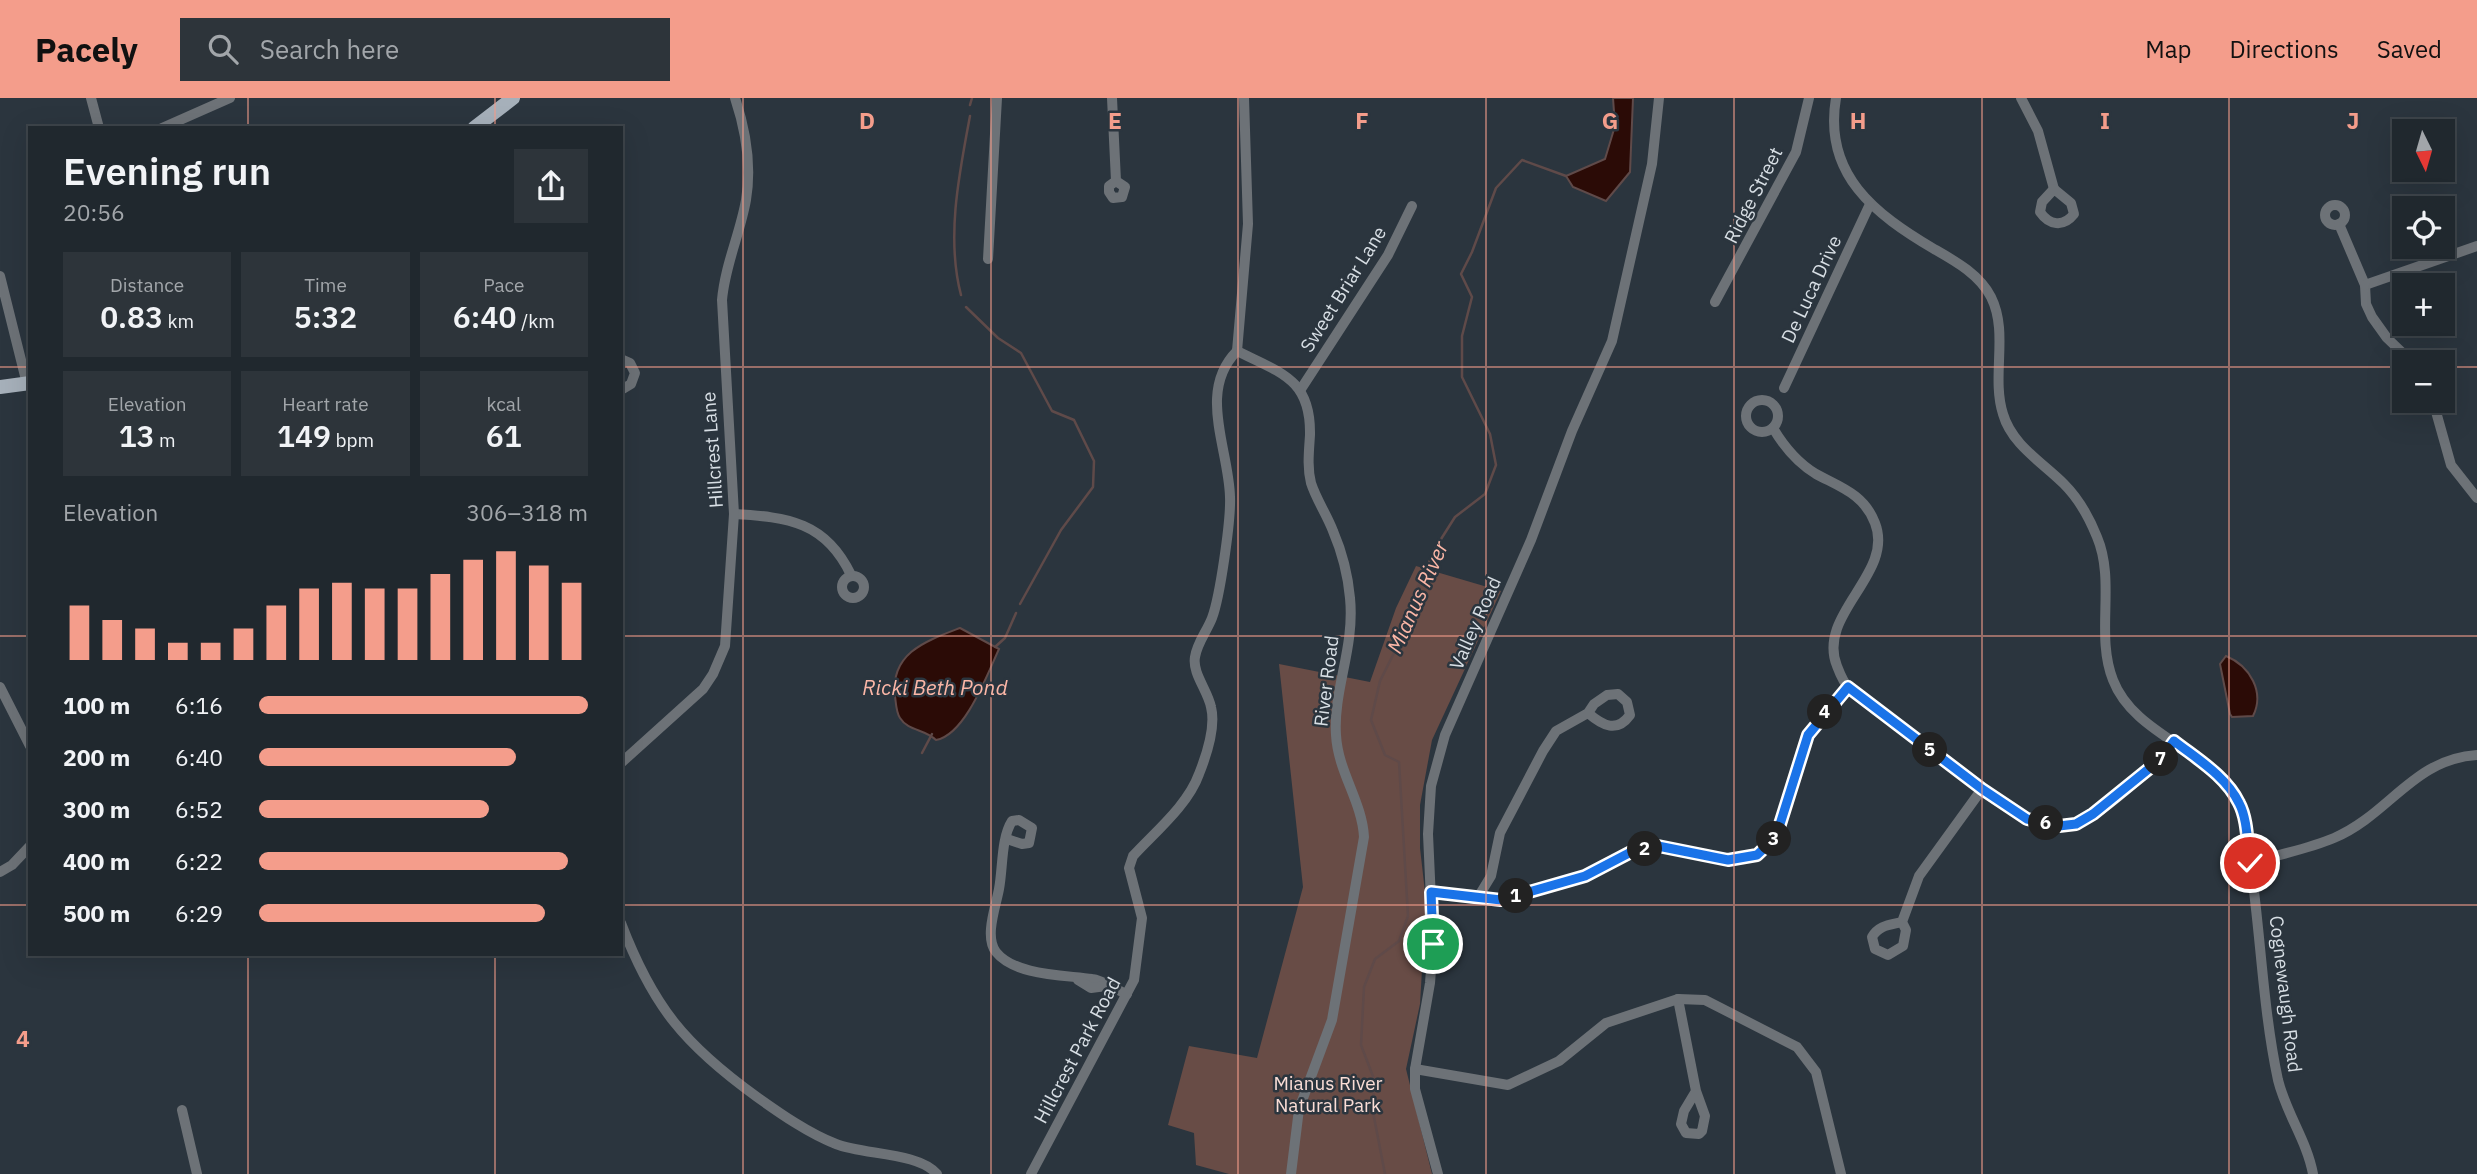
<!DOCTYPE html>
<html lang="en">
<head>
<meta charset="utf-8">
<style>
	body { margin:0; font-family:"IBM Plex Sans",sans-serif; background:#2d343a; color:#f1f3f6; height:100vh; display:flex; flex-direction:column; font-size:26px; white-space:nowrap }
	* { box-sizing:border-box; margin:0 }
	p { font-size:23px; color:#a2a6aa }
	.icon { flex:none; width:38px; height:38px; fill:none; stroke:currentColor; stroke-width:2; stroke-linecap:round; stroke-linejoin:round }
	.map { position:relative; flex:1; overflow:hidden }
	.side { position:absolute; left:28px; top:28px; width:595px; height:830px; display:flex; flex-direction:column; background:#20282e; border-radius:0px; box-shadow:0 7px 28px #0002,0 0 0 2px #3d444a }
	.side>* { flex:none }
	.needle { width:46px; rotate:175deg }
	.fabs { position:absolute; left:2392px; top:21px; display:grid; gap:14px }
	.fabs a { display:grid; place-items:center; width:63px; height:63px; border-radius:0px; background:#20282e; box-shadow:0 7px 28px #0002,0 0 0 2px #3d444a; font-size:35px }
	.pin { position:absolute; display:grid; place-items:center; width:60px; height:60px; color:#fff; margin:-30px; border:4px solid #fff; border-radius:50%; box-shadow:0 2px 7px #0007 }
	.km { position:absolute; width:35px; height:35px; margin:-18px; border-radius:50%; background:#222; color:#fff; font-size:19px; line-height:35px; text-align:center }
	.round { display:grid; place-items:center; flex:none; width:74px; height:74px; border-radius:0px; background:#2d343a }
	.headline { display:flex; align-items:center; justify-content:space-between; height:119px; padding:0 35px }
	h1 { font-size:38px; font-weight:600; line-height:52px }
	.stats { display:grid; grid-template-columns:repeat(3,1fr); gap:10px; height:119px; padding:7px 35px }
	.stats div { display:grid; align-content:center; border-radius:0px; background:#2d343a; text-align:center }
	.stats b { font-size:30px; font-weight:600 }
	.stats small { font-size:19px; font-weight:400 }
	.stats p { font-size:19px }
	.chart { height:196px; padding:14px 35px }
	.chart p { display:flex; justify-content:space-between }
	.chart svg { width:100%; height:126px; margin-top:7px; stroke:#f49d8b; stroke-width:6 }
	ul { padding:0 35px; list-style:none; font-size:23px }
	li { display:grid; grid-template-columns:112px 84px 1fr; align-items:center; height:52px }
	li i { height:18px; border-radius:9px; background:#f49d8b }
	header { display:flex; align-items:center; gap:42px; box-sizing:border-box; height:98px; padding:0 35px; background:#f49d8b; color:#111 }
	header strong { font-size:33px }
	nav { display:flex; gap:38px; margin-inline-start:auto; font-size:24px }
	.search { width:490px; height:63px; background:#2d343a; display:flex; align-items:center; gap:18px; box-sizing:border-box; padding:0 24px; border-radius:0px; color:#a2a6aa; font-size:26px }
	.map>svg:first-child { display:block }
</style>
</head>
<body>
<header>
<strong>Pacely</strong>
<div class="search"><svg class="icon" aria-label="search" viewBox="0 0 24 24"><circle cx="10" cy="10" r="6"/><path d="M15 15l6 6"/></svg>Search here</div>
<nav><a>Map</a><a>Directions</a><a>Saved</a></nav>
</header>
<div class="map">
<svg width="2477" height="1076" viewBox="0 0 2477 1076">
	<rect width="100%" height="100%" fill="#2b353e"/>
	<polygon fill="#684c46" points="1416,468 1501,493 1432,642 1420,707 1420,750 1426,803 1420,906 1406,971 1432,1076 1229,1076 1196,1067 1194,1035 1168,1027 1189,948 1257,960 1303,789 1279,566 1370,584 1396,510"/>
	<g fill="#2b0b06" stroke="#5f4a49" stroke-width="2">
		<polygon points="1613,0 1633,0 1630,74 1606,103 1573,89 1566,78 1605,61 1615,28"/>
		<path d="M 960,530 L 999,551 C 987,577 965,637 936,642 C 925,631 908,633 900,620 C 896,614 896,605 895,598 C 890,555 926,543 960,530 Z"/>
		<path d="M 2226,558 C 2250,568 2265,594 2253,618 L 2232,619 L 2230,616 L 2220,566 Z"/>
	</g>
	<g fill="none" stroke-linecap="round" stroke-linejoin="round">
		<g stroke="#5f4a49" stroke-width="2.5">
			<polyline points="970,7 972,0"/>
			<path d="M 961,197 C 946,140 959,76 970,18"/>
			<polyline points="966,209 998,240 1021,255 1052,313 1074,322 1094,363 1093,389 1061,432 1020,506"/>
			<polyline points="995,549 1005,540 1016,515"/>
			<polyline points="922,655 932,636"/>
			<polyline points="1385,1076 1373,1014 1374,981 1361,947 1364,889 1375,861 1399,843 1408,818 1399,664 1385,657 1371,622 1380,583 1399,545 1416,493 1436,449 1455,419 1485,396 1496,367 1490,336 1462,279 1462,238 1472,199 1461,176 1472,154 1496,90 1522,62 1566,78"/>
		</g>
		<g stroke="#6d7277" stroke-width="10">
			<polyline points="91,0 99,30"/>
			<polyline points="1112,0 1116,83 1109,88 1109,94 1113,100 1122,99 1125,89 1116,83"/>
			<path d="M 1836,0 C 1823,77 1875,116 1934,151 C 1955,163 1979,176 1991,199 C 2009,235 1991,278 2003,316 C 2012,347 2042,364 2064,386 C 2079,401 2089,419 2097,439 C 2116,484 2095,537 2113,582 C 2134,637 2209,651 2238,702 C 2248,721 2248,749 2251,770 C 2261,840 2263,912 2278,982 C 2286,1015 2307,1043 2313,1076"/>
			<polyline points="2021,0 2038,33 2054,91"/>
			<polyline points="162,30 230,0"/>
			<path d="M 2054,91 L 2071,105 L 2074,116 C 2063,130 2049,127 2040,114 L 2042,104 Z"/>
			<circle cx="2335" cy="117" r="10"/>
			<polyline points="2339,126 2365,187 2366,206 2372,219 2387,240 2412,264"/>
			<polyline points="988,161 997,0"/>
			<polyline points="0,178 27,286"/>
			<polyline points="2365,187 2477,148"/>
			<polyline points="1715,204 1796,54 1809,0"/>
			<path d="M 1237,253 C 1281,275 1311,281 1310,337 C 1309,353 1307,369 1311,385 C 1316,401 1327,417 1333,433 C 1342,454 1348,478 1350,500 C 1355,550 1333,592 1336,637 C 1338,674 1362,703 1364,739 L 1332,922 L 1299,1011 L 1291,1076"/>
			<polyline points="1237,253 1248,126 1244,0"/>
			<polyline points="621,261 630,265 635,275 631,286 621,292"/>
			<polyline points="1784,290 1870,106"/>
			<polyline points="1301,291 1388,157 1412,108"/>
			<circle cx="1762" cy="318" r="16"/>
			<polyline points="2433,303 2451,367 2477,400"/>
			<path d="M 1773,330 C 1783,347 1798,365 1816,376 C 1840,389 1864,396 1875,425 C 1895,476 1816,516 1837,568 C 1840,576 1844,586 1850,591 C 1868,608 1890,621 1910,635 C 1948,663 1983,699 2026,720 C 2038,726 2058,729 2072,727 C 2098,722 2158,665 2174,644"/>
			<path d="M 734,416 C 788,419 826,424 851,477"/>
			<circle cx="853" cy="489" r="11"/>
			<polyline points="0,589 30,648"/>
			<path d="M 621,665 L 703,591 L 713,576 L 725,548 L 734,416 L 722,202 C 725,167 740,136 746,102 C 752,66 746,33 735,0"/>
			<path d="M 1007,741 L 1022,746 L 1029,745 L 1032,730 L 1019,722 L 1012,723 C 1001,740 1003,770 999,791 C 996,808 984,839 996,854 C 1015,878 1066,877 1092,881 C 1103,882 1116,892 1127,896"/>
			<path d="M 2250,765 C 2277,757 2308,751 2334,740 C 2390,716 2413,661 2477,657"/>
			<polyline points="0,774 12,767 30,748"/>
			<path d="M 1431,794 L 1477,801 L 1491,778 L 1500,735 L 1543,653 L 1556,633 L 1588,615 L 1594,606 L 1607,597 L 1618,596 L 1627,604 L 1630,617 C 1617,635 1603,628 1588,615"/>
			<polyline points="1477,801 1501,802 1585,778 1631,754 1658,748 1729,762 1757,757 1776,739 1808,637 1848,589"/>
			<path d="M 1902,824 C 1890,827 1879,827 1872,839 L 1875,851 L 1888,857 L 1903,848 L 1906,832 L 1902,824 L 1919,778 L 1982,691"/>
			<path d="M 621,825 C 653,909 685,947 757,999 C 781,1016 808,1035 836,1046 C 863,1057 918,1054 937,1076"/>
			<polyline points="1078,882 1091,890 1106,888"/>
			<polyline points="1678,901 1696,993 1705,1018 1702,1033 1699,1036 1686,1035 1681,1026 1684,1013 1696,993"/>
			<polyline points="1415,971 1508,987 1559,963 1606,925 1678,901 1705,902 1797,949 1816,974 1841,1076"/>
			<polyline points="182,1012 197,1076"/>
			<path d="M 1031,1076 L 1134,882 L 1142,820 L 1129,770 L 1133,758 C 1155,734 1188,707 1199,676 C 1207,656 1216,629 1211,609 C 1208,593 1192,575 1195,559 C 1197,545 1207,533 1212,520 C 1220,499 1231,422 1230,399 C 1229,351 1197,293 1237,253"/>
			<polyline points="1438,1076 1415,991 1415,971 1430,885 1433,846 1428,736 1431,688 1445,637 1531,442 1572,333 1612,243 1652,66 1659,0"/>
		</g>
		<g stroke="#a6b0ba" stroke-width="14">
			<polyline points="474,30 513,0"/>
			<polyline points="0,289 30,285"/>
		</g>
	</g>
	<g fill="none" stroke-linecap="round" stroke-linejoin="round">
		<g stroke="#fff" stroke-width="14">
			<path id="route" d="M 1433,846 L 1431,794 L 1501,802 L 1585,778 L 1631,754 L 1658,748 L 1728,762 L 1757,757 L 1776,739 L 1808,637 L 1848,589 L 1982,691 L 2027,721 L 2059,728 L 2076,726 L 2093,716 L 2161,661 L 2174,643 C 2197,661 2226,678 2239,705 C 2248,722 2247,746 2250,765"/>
		</g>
		<use href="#route" stroke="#1a73e8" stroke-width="9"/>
	</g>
	<path fill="none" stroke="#f49d8b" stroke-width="2" stroke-opacity="0.55" d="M 248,0 L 248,30M 495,0 L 495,30M 743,0 L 743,1076M 991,0 L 991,1076M 1238,0 L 1238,1076M 1486,0 L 1486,1076M 1734,0 L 1734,1076M 1982,0 L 1982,1076M 2229,0 L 2229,1076M 0,269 L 30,269M 621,269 L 2404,269M 2443,269 L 2477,269M 0,538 L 30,538M 621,538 L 2477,538M 0,807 L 30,807M 621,807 L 2477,807M 248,856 L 248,1076M 495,856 L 495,1076"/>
	<g text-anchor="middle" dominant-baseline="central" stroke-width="5" stroke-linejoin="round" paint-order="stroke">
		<g font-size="19" fill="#d7dee4" stroke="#2b353e">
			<text transform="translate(1753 97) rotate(-63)">Ridge Street</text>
			<text transform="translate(1343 191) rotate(-58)">Sweet Briar Lane</text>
			<text transform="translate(1811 191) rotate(-65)">De Luca Drive</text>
			<text transform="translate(712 352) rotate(-94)">Hillcrest Lane</text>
			<text transform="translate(1475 525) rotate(-66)">Valley Road</text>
			<text transform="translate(1326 583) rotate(-83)">River Road</text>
			<text transform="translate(2286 896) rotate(83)">Cognewaugh Road</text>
			<text transform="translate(1077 952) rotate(-62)">Hillcrest Park Road</text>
		</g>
		<g font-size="19" fill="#faddd6" stroke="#2b353e">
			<text x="1328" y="985">Mianus River<tspan x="1328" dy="22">Natural Park</tspan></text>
		</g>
		<g font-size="21" font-style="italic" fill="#fcb7a7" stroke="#2b353e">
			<text transform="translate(1417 499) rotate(-66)">Mianus River</text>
			<text x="935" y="589">Ricki Beth Pond</text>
		</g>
	</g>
	<g font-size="23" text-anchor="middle" font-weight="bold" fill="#f49d8b" stroke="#2b353e" stroke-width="5" stroke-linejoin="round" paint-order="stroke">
		<text x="867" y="31">D</text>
		<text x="1115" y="31">E</text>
		<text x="1362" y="31">F</text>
		<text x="1610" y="31">G</text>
		<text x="1858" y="31">H</text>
		<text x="2105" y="31">I</text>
		<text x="2353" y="31">J</text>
		<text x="23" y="949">4</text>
	</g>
</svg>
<div class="fabs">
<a><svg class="needle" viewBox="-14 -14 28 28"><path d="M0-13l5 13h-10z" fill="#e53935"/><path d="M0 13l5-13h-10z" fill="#a2a6aa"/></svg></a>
<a><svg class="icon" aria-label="locate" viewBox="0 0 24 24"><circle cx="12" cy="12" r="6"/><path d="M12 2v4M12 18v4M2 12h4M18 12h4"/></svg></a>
<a>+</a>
<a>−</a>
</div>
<div class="pin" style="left:1433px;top:846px;background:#1e9e55"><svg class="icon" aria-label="arrive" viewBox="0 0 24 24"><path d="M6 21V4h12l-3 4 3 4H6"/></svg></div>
<div class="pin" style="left:2250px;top:765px;background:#d93025"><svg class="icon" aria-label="check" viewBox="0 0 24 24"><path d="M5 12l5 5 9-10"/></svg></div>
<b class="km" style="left:1516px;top:798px">1</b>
<b class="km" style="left:1645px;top:751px">2</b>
<b class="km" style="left:1774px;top:741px">3</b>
<b class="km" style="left:1825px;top:614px">4</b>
<b class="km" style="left:1930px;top:652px">5</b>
<b class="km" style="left:2046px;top:725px">6</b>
<b class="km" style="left:2161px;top:661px">7</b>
<section class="side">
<div class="headline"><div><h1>Evening run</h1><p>20:56</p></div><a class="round"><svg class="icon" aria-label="share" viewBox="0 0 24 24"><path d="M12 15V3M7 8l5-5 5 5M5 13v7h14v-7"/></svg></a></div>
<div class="stats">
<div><p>Distance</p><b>0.83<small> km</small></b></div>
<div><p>Time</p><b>5:32</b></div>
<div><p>Pace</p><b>6:40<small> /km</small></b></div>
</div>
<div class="stats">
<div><p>Elevation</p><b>13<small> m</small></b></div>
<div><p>Heart rate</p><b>149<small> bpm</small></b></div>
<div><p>kcal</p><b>61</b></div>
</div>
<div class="chart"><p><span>Elevation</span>306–318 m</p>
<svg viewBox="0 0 160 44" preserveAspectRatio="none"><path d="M5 44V25M15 44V30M25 44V33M35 44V38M45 44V38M55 44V33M65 44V25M75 44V19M85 44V17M95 44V19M105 44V19M115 44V14M125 44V9M135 44V6M145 44V11M155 44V17"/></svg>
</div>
<ul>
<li><b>100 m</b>6:16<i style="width:100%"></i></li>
<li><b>200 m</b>6:40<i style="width:78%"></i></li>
<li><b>300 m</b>6:52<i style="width:70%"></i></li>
<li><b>400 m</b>6:22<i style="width:94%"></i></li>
<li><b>500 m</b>6:29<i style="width:87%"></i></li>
</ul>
</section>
</div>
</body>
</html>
